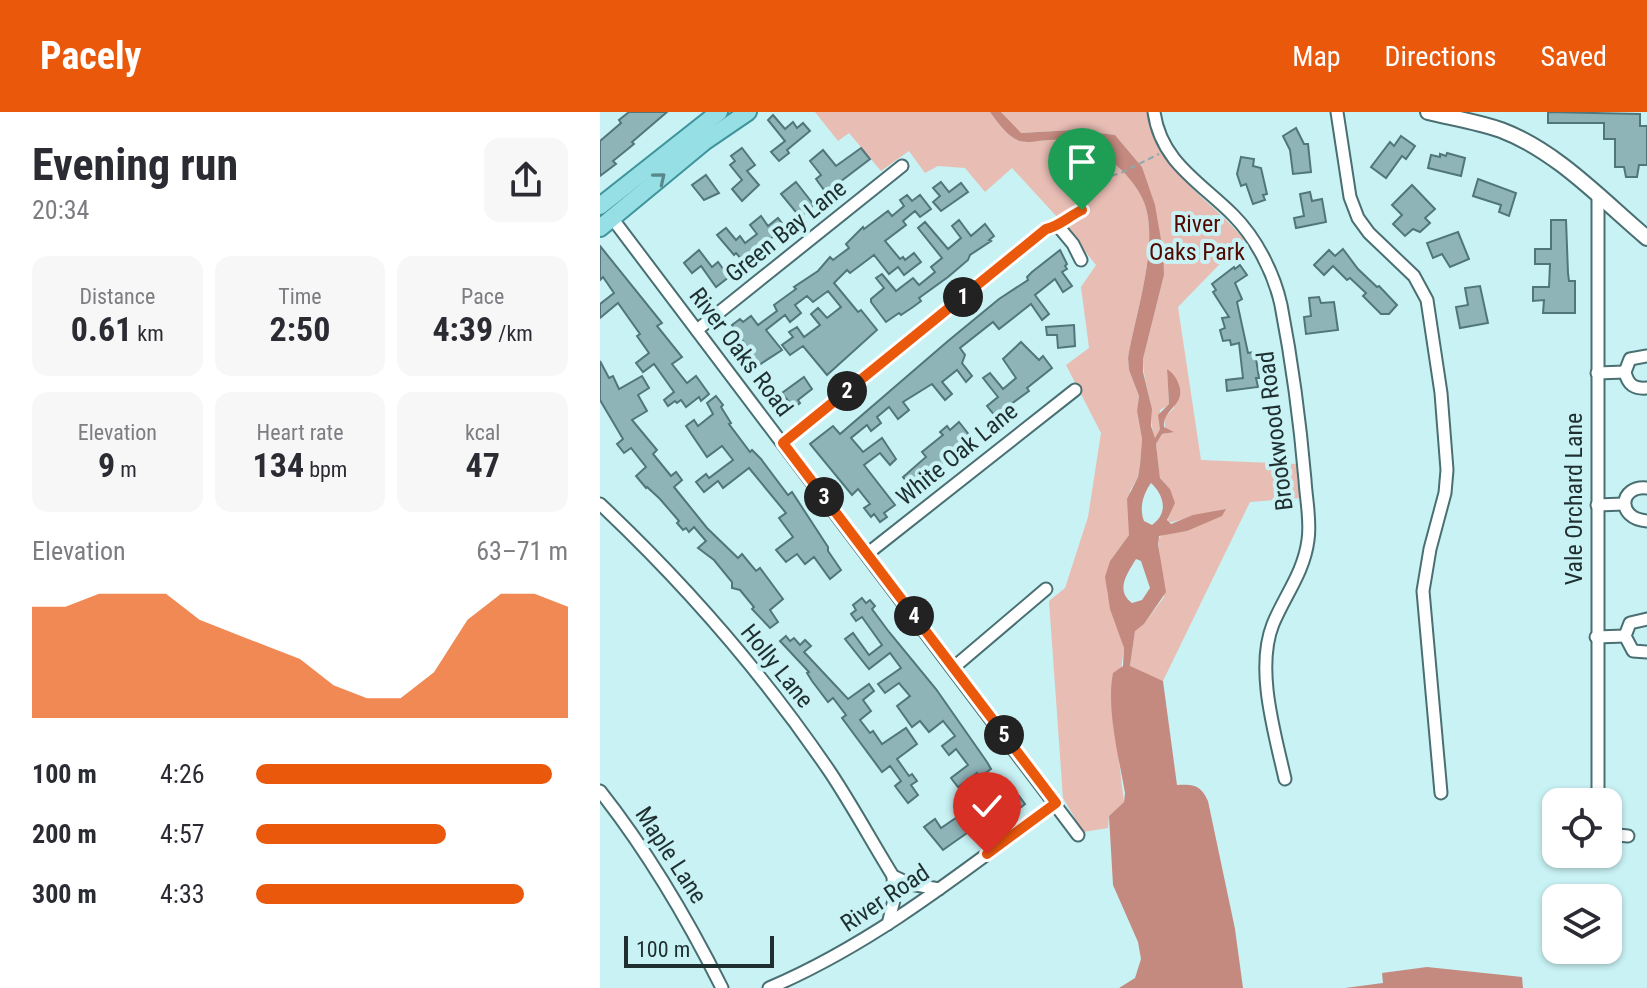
<!DOCTYPE html>
<html lang="en">
<head>
<meta charset="utf-8">
<style>
	body { margin:0; font-family:"Roboto Condensed",sans-serif; background:#f7f7f7; color:#2b2b33; height:100vh; display:flex; flex-direction:column; font-size:30px; white-space:nowrap }
	* { box-sizing:border-box; margin:0 }
	p { font-size:26px; color:#7c7c81 }
	.icon { flex:none; width:44px; height:44px; fill:none; stroke:currentColor; stroke-width:2; stroke-linecap:round; stroke-linejoin:round }
	.map { position:relative; flex:1; overflow:hidden }
	.details { display:flex; flex-direction:column; background:#fff; width:600px }
	.details>* { flex:none }
	.controls { position:absolute; left:942px; top:676px; display:grid; gap:16px }
	.controls a { display:grid; place-items:center; width:80px; height:80px; border-radius:16px; background:#fff; box-shadow:0 2px 6px #0004; font-size:40px }
	.scale { position:absolute; left:24px; bottom:20px; width:150px; box-sizing:border-box; padding-left:8px; border:4px solid #1f2f30; border-top:0; font-size:22px; line-height:28px; white-space:nowrap; color:#1f2f30; -webkit-text-stroke:6px #c9f2f5; paint-order:stroke }
	.pin { position:absolute; display:grid; place-items:center; width:68px; height:68px; color:#fff; margin:-82px -34px; border-radius:50% 50% 50% 0; rotate:-45deg; box-shadow:0 0 8px #0007 }
	.pin .icon { rotate:45deg }
	.km { position:absolute; width:40px; height:40px; margin:-20px; border-radius:50%; background:#222; color:#fff; font-size:22px; line-height:40px; text-align:center }
	.round { display:grid; place-items:center; flex:none; width:84px; height:84px; border-radius:16px; background:#f7f7f7 }
	.head { display:flex; align-items:center; justify-content:space-between; height:136px; padding:0 32px }
	h1 { font-size:44px; font-weight:700; line-height:60px }
	.stats { display:grid; grid-template-columns:repeat(3,1fr); gap:12px; height:136px; padding:8px 32px }
	.stats div { display:grid; align-content:center; border-radius:16px; background:#f7f7f7; text-align:center }
	.stats b { font-size:34px; font-weight:700 }
	.stats small { font-size:22px; font-weight:400 }
	.stats p { font-size:22px }
	.chart { height:224px; padding:16px 32px }
	.chart p { display:flex; justify-content:space-between }
	.chart svg { width:100%; height:144px; margin-top:8px; fill:#ea580c; opacity:.7 }
	ul { padding:0 32px; list-style:none; font-size:26px }
	li { display:grid; grid-template-columns:128px 96px 1fr; align-items:center; height:60px }
	li i { height:20px; border-radius:10px; background:#ea580c }
	header { display:flex; align-items:center; gap:48px; box-sizing:border-box; height:112px; padding:0 40px; background:#ea580c; color:#fff }
	header strong { font-size:38px }
	nav { display:flex; gap:44px; margin-inline-start:auto; font-size:28px }
	main { display:flex; flex:1; min-height:0 }
	.map>svg:first-child { display:block }
</style>
</head>
<body>
<header>
<strong>Pacely</strong>
<nav><a>Map</a><a>Directions</a><a>Saved</a></nav>
</header>
<main>
<section class="details">
<div class="head"><div><h1>Evening run</h1><p>20:34</p></div><a class="round"><svg class="icon" aria-label="share" viewBox="0 0 24 24"><path d="M12 15V3M7 8l5-5 5 5M5 13v7h14v-7"/></svg></a></div>
<div class="stats">
<div><p>Distance</p><b>0.61<small> km</small></b></div>
<div><p>Time</p><b>2:50</b></div>
<div><p>Pace</p><b>4:39<small> /km</small></b></div>
</div>
<div class="stats">
<div><p>Elevation</p><b>9<small> m</small></b></div>
<div><p>Heart rate</p><b>134<small> bpm</small></b></div>
<div><p>kcal</p><b>47</b></div>
</div>
<div class="chart"><p><span>Elevation</span>63–71 m</p>
<svg viewBox="0 0 160 44" preserveAspectRatio="none"><path d="M0 44V10L10 10L20 6L30 6L40 6L50 14L60 18L70 22L80 26L90 34L100 38L110 38L120 30L130 14L140 6L150 6L160 10V44z"/></svg>
</div>
<ul>
<li><b>100 m</b>4:26<i style="width:95%"></i></li>
<li><b>200 m</b>4:57<i style="width:61%"></i></li>
<li><b>300 m</b>4:33<i style="width:86%"></i></li>
</ul>
</section>
<div class="map">
<svg width="1047" height="876" viewBox="0 0 1047 876">
	<rect width="100%" height="100%" fill="#c9f2f5"/>
	<g fill="#e8bdb4">
		<path d="M 215,0 L 390,0 C 422,45 423,25 469,28 C 484,29 501,40 512,50 C 524,59 537,74 543,88 C 561,128 535,203 528,246 L 529,258 L 539,284 L 537,299 L 542,327 L 540,353 L 538,365 L 530,379 L 529,423 L 510,449 L 507,481 L 524,536 L 514,609 L 524,690 L 509,704 L 508,716 L 483,720 L 463,686 L 449,489 L 465,476 L 488,405 L 501,321 L 466,253 L 489,236 L 481,175 L 496,153 L 458,106 L 412,56 L 385,80 L 365,56 L 338,54 L 325,61 L 309,39 L 281,59 L 249,21 L 238,29 Z"/>
		<path d="M 401,0 L 548,0 C 559,61 607,84 644,127 L 578,195 L 601,348 L 697,352 L 701,386 L 650,390 L 563,569 L 530,555 L 535,518 L 544,512 L 564,485 L 558,427 L 563,422 L 587,419 L 625,397 L 568,411 L 570,377 L 560,366 L 556,332 L 562,322 L 566,322 L 564,306 L 574,296 C 576,281 581,267 567,257 L 569,293 L 560,298 L 560,317 L 555,326 C 550,315 553,305 551,294 C 548,277 543,264 543,247 L 564,163 L 542,55 L 515,23 L 474,18 L 420,21 Z"/>
	</g>
	<g fill="#c48a7f" fill-rule="evenodd">
		<path d="M 390,0 L 401,0 L 421,21 L 474,18 L 515,23 L 542,55 L 555,93 L 563,139 L 564,163 L 543,247 L 543,260 L 552,297 L 551,314 L 555,326 L 560,317 L 558,303 L 569,292 L 567,257 C 574,262 576,265 579,273 C 586,294 562,297 564,315 L 574,320 L 562,322 L 556,332 L 560,366 L 570,377 L 575,391 L 567,408 L 571,412 L 593,403 L 626,397 L 622,404 L 587,419 L 559,424 L 558,432 L 566,480 L 544,512 L 535,519 L 530,554 L 563,569 L 577,673 C 593,672 601,673 608,689 L 635,817 L 643,876 L 519,876 L 535,866 L 541,847 L 538,830 L 513,773 L 509,704 L 524,690 L 525,681 C 519,646 506,596 513,561 L 523,554 L 524,536 L 510,497 L 505,465 L 510,449 L 529,423 L 527,387 L 538,365 L 540,353 L 542,327 L 537,299 L 539,284 L 529,258 L 528,246 C 535,203 561,128 543,88 C 537,74 524,59 512,50 C 501,40 484,29 469,28 C 423,25 422,45 390,0 ZM 551,371 C 564,383 569,401 552,413 L 544,409 C 539,396 543,382 551,371 ZM 536,447 L 541,449 L 550,476 L 542,488 L 532,491 C 515,478 527,462 536,447 Z"/>
		<polygon points="827,855 922,865 923,876 745,876 783,871 782,861"/>
	</g>
	<g fill="#8eb4b8" stroke="#517679" stroke-width="2">
		<polygon points="29,0 67,0 32,30 34,32 13,49 16,52 0,64 0,29 21,11 19,8"/>
		<polygon points="948,0 1040,2 1040,14 1047,14 1047,53 1039,53 1037,65 1026,65 1024,55 1015,55 1015,27 1004,27 1004,11 948,11"/>
		<polygon points="173,3 185,17 193,10 197,16 203,11 210,19 187,38 189,41 179,49 171,40 185,29 168,8"/>
		<polygon points="696,16 704,32 708,32 711,60 693,62 690,38 683,24"/>
		<polygon points="801,24 815,34 806,47 802,44 786,66 771,55 790,30 794,34"/>
		<polygon points="142,36 155,53 147,59 159,73 142,89 132,77 142,68 130,53 135,49 131,44"/>
		<polygon points="261,36 270,47 236,73 237,74 227,82 216,67 221,63 210,49 223,38 236,54"/>
		<polygon points="847,41 865,46 861,64 828,56 831,43 840,45 840,42 846,44"/>
		<polygon points="641,45 654,47 653,54 661,56 667,82 663,83 665,88 653,92 646,72 641,74 637,62"/>
		<polygon points="106,63 119,81 104,88 92,73"/>
		<polygon points="878,67 916,81 909,104 899,100 901,93 873,84"/>
		<polygon points="196,70 214,93 200,105 181,82"/>
		<polygon points="341,70 349,80 361,71 368,80 341,99 333,90 340,84 333,76"/>
		<polygon points="812,73 835,97 825,106 830,111 820,120 813,117 805,124 793,112 802,103 792,93"/>
		<polygon points="710,80 712,89 722,87 726,110 696,116 694,106 704,104 700,82"/>
		<polygon points="307,83 312,89 320,83 331,97 320,105 315,99 303,109 306,113 285,129 300,147 303,145 305,148 314,141 321,150 304,163 298,155 289,162 274,143 250,161 247,158 234,171 258,200 261,198 277,218 227,263 203,234 190,243 182,233 193,225 189,220 197,215 204,225 220,213 211,202 218,196 227,206 241,195 228,179 213,190 207,184 195,193 201,201 190,210 185,203 166,218 182,238 159,253 132,213 140,207 143,210 151,204 158,213 177,199 174,193 196,177 194,175 218,159 230,145 233,148 249,136 246,132 263,115 264,117 288,99 292,104 304,94 300,88"/>
		<polygon points="161,104 168,114 178,106 185,115 143,149 136,141 134,143 117,123 126,116 136,128 140,124 145,131 157,122 150,113"/>
		<polygon points="359,108 371,124 385,112 394,124 389,128 391,129 370,143 368,148 348,165 319,186 321,189 313,195 301,203 299,201 286,210 271,190 271,187 284,176 276,166 282,162 296,179 313,166 319,173 335,160 331,155 342,146 318,116 325,110 348,137 361,126 352,114"/>
		<polygon points="951,108 966,108 968,161 969,169 975,169 975,201 943,201 944,188 933,189 933,175 949,175 950,152 935,152 935,137 951,137"/>
		<polygon points="858,120 869,147 850,155 842,142 833,146 827,131"/>
		<polygon points="0,134 62,211 57,214 82,245 72,252 87,271 96,264 109,282 101,289 99,285 86,295 81,288 77,291 75,289 68,294 64,288 74,280 54,252 43,260 36,251 49,241 37,224 40,222 18,191 0,206 0,192 14,181 3,165 0,168"/>
		<polygon points="743,137 758,157 777,175 779,174 797,193 789,202 781,202 763,184 766,181 750,166 747,168 733,154 724,163 714,153 729,138 735,144"/>
		<polygon points="99,138 112,155 118,150 129,165 116,175 101,154 92,161 84,151"/>
		<polygon points="460,138 467,152 465,154 467,157 462,160 472,174 463,180 455,167 435,183 449,202 442,208 431,192 399,217 393,210 360,236 365,243 362,251 372,264 366,270 357,258 342,270 352,282 345,288 332,272 303,290 309,298 298,307 289,295 277,305 281,311 271,319 267,313 251,326 263,340 282,326 296,347 290,353 280,341 264,353 295,393 284,401 287,405 280,410 274,402 271,405 264,396 270,392 258,377 252,383 210,332 233,314 240,322 348,229 399,187 428,168 427,165 432,160"/>
		<polygon points="640,153 647,163 635,171 642,187 637,190 648,241 655,240 659,266 656,266 658,275 627,279 626,268 643,266 639,231 631,233 630,228 623,229 620,218 625,216 622,206 629,205 613,180 616,178 612,172 634,155 635,157"/>
		<polygon points="880,174 888,211 860,216 856,195 868,193 865,176"/>
		<polygon points="719,185 721,191 734,190 738,218 706,222 704,205 711,204 709,186"/>
		<polygon points="474,213 475,234 458,236 457,223 447,223 446,215"/>
		<polygon points="421,230 439,248 443,244 452,256 427,276 429,279 395,304 387,294 398,285 383,266 390,261 403,277 416,266 403,247"/>
		<polygon points="0,249 9,266 13,264 19,277 42,264 49,276 38,283 47,299 32,308 57,338 53,342 71,364 76,360 82,368 74,375 107,416 138,446 142,442 156,459 160,456 183,487 170,498 178,510 170,516 152,497 154,495 140,478 132,476 132,470 114,448 98,436 106,429 94,415 89,420 86,416 83,418 77,411 79,409 60,387 47,375 46,376 36,364 46,355 31,336 24,341 17,332 23,327 0,288"/>
		<polygon points="204,265 212,277 198,288 200,291 194,296 182,281"/>
		<polygon points="116,284 123,293 121,295 131,311 129,312 150,340 152,338 161,347 188,383 192,380 228,435 228,439 241,458 230,467 214,445 205,452 197,442 186,450 176,438 193,425 179,406 186,401 149,356 123,376 118,369 104,380 96,370 106,362 109,366 133,348 122,334 107,345 86,314 94,308 98,314 113,302 107,291"/>
		<polygon points="359,310 370,324 365,327 368,330 312,376 303,365 326,345 322,340 343,323 340,320 347,314 350,318"/>
		<polygon points="262,486 266,491 270,488 275,494 272,497 289,520 336,577 387,650 391,657 380,665 377,661 358,675 351,666 368,653 356,637 349,643 342,634 355,624 343,609 329,620 320,609 312,615 297,594 310,584 299,571 285,581 278,572 301,556 290,541 269,557 245,527 253,521 269,543 282,533 262,505 256,509 251,502 256,498 253,493"/>
		<polygon points="186,524 190,529 194,526 200,533 205,528 211,534 204,540 248,587 269,572 274,579 263,588 271,599 260,608 270,621 273,619 282,632 306,616 317,632 297,647 309,664 312,662 317,669 311,673 318,683 308,691 295,674 301,669 290,654 282,660 242,606 246,603 233,586 228,590 212,569 207,561 209,560 180,529"/>
		<polygon points="410,681 415,687 419,684 425,692 405,708 401,703 387,714 380,706 399,691 396,686 402,682 405,685"/>
		<polygon points="363,701 374,716 343,738 324,715 335,707 341,716"/>
	</g>
	<g fill="none" stroke-linecap="round" stroke-linejoin="round">
		<g stroke="#4a6f72" stroke-width="15">
			<g id="street">
				<path d="M 554,0 C 561,50 600,70 633,103 C 656,126 674,161 681,193 C 692,250 700,310 705,368 C 706,387 711,409 708,428 C 704,460 685,483 673,512 C 655,557 675,622 685,667"/>
				<polyline points="737,0 750,85 758,106 769,121 814,164 827,188 841,281 847,358 845,381 830,437 823,479 841,681"/>
				<polyline points="12,106 478,723"/>
				<polyline points="97,218 302,54"/>
				<path d="M 1047,244 L 1030,247 L 1025,260 C 1028,273 1034,277 1047,276"/>
				<polyline points="997,261 1025,260"/>
				<polyline points="183,331 446,117 458,114 473,132 481,148"/>
				<path d="M 1047,376 C 1019,373 1016,407 1047,409"/>
				<path d="M 0,392 C 85,472 164,563 230,660 C 252,693 272,730 293,764 L 310,772 L 339,777"/>
				<polyline points="997,393 1024,392"/>
				<polyline points="267,442 475,278"/>
				<polyline points="1047,507 1030,511 1025,524 1033,539 1047,540"/>
				<polyline points="996,525 1025,524"/>
				<polyline points="353,556 446,477"/>
				<path d="M 0,679 C 49,741 87,806 122,876"/>
				<polyline points="998,690 998,85"/>
				<polyline points="1008,722 1028,724"/>
				<polyline points="288,812 294,788 293,764"/>
				<path d="M 169,876 C 275,831 365,758 456,691"/>
			</g>
		</g>
		<g stroke="#4a6f72" stroke-width="18">
			<path id="secondary" d="M 828,0 C 853,6 878,10 901,18 C 957,39 1002,88 1047,126"/>
		</g>
		<g stroke="#3f939a" stroke-width="20">
			<g id="primary">
				<polyline points="0,94 119,0"/>
				<polyline points="0,116 104,30 148,0"/>
			</g>
		</g>
		<polyline stroke="#89a9ab" stroke-width="2" stroke-dasharray="6 4" stroke-linecap="butt" points="464,107 482,98 494,69 521,61 559,42"/>
		<use href="#street" stroke="#fff" stroke-width="11"/>
		<use href="#secondary" stroke="#fff" stroke-width="14"/>
		<use href="#primary" stroke="#96dfe5" stroke-width="16"/>
	</g>
	<defs><path id="oneway-chevron" d="M-2-3.5L2.5 0L-2 3.5" fill="none" stroke-width="1.6" stroke-linecap="round" stroke-linejoin="round" transform="scale(2)"/></defs>
	<use stroke="#5a878a" href="#oneway-chevron" transform="translate(60 66) rotate(-39)"/>
	<g fill="none" stroke-linecap="round" stroke-linejoin="round">
		<g stroke="#fff" stroke-width="16">
			<path id="route" d="M 387,742 L 456,691 L 183,331 L 446,117 C 460,114 469,104 482,98"/>
		</g>
		<use href="#route" stroke="#ea580c" stroke-width="10"/>
	</g>
	<g text-anchor="middle" dominant-baseline="central" stroke-width="8" stroke-linejoin="round" paint-order="stroke">
		<g font-size="24" fill="#510902" stroke="#c9f2f5">
			<text x="597" y="112">River<tspan x="597" dy="28">Oaks Park</tspan></text>
		</g>
		<g font-size="24" fill="#1f2f30" stroke="#c9f2f5">
			<text transform="translate(186 119) rotate(-39)">Green Bay Lane</text>
			<text transform="translate(141 240) rotate(53)">River Oaks Road</text>
			<text transform="translate(675 319) rotate(-97)">Brookwood Road</text>
			<text transform="translate(357 342) rotate(-39)">White Oak Lane</text>
			<text transform="translate(974 387) rotate(-90)">Vale Orchard Lane</text>
			<text transform="translate(177 554) rotate(51)">Holly Lane</text>
			<text transform="translate(71 743) rotate(57)">Maple Lane</text>
			<text transform="translate(285 786) rotate(-34)">River Road</text>
		</g>
	</g>
</svg>
<div class="controls">
<a><svg class="icon" aria-label="locate" viewBox="0 0 24 24"><circle cx="12" cy="12" r="6"/><path d="M12 2v4M12 18v4M2 12h4M18 12h4"/></svg></a>
<a><svg class="icon" aria-label="layers" viewBox="0 0 24 24"><path d="M12 4l9 5-9 5-9-5zM3 14l9 5 9-5"/></svg></a>
</div>
<div class="scale">100 m</div>
<div class="pin" style="left:482px;top:98px;background:#1e9e55"><svg class="icon" aria-label="arrive" viewBox="0 0 24 24"><path d="M6 21V4h12l-3 4 3 4H6"/></svg></div>
<div class="pin" style="left:387px;top:742px;background:#d93025"><svg class="icon" aria-label="check" viewBox="0 0 24 24"><path d="M5 12l5 5 9-10"/></svg></div>
<b class="km" style="left:363px;top:185px">1</b>
<b class="km" style="left:247px;top:279px">2</b>
<b class="km" style="left:224px;top:385px">3</b>
<b class="km" style="left:314px;top:504px">4</b>
<b class="km" style="left:404px;top:623px">5</b>
</div>
</main>
</body>
</html>
